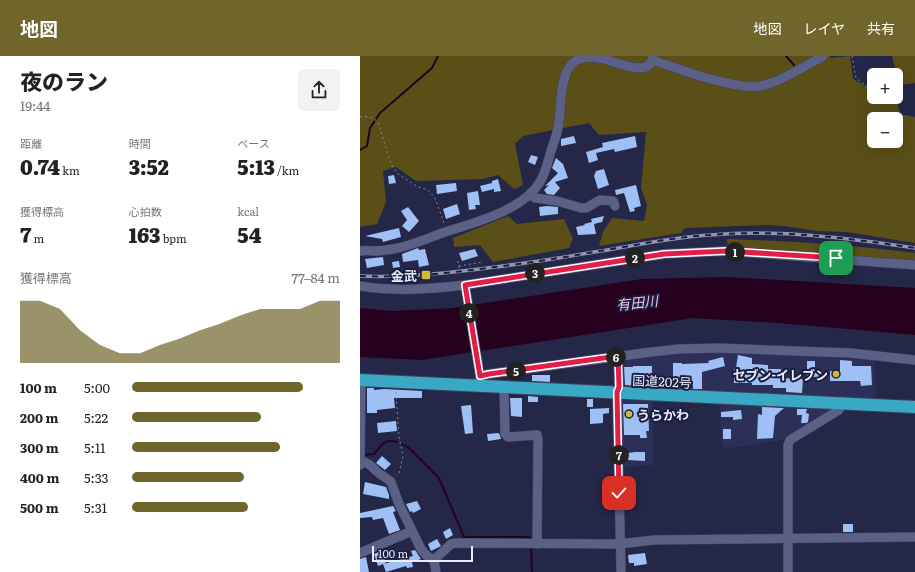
<!DOCTYPE html>
<html lang="ja">
<head>
<meta charset="utf-8">
<style>
	body { margin:0; font-family:Literata,"Noto Sans JP",serif; background:#f2f2f2; color:#222; height:100vh; display:flex; flex-direction:column; font-size:15px; white-space:nowrap }
	* { box-sizing:border-box; margin:0 }
	p { font-size:13px; color:#767676 }
	.icon { flex:none; width:22px; height:22px; fill:none; stroke:currentColor; stroke-width:2; stroke-linecap:round; stroke-linejoin:round }
	.map { position:relative; flex:1; overflow:hidden }
	.details { display:flex; flex-direction:column; background:#fff; width:360px }
	.details>* { flex:none }
	.fabs { position:absolute; left:507px; top:12px; display:grid; gap:8px }
	.fabs a { display:grid; place-items:center; width:36px; height:36px; border-radius:6px; background:#fff; box-shadow:0 4px 16px #0002; font-size:20px }
	.scale { position:absolute; left:12px; bottom:10px; width:101px; box-sizing:border-box; padding-left:4px; border:2px solid #e9ecfe; border-top:0; font-size:11px; line-height:14px; white-space:nowrap; color:#e9ecfe; -webkit-text-stroke:3px #1b1d3e; paint-order:stroke }
	.pin { position:absolute; display:grid; place-items:center; width:34px; height:34px; color:#fff; margin:-17px; border-radius:8px; box-shadow:0 2px 6px #0006 }
	.km { position:absolute; width:20px; height:20px; margin:-10px; border-radius:50%; background:#222; color:#fff; font-size:11px; line-height:20px; text-align:center }
	.round { display:grid; place-items:center; flex:none; width:42px; height:42px; border-radius:6px; background:#f2f2f2 }
	.overview { display:flex; align-items:center; justify-content:space-between; height:68px; padding:0 20px }
	h1 { font-size:22px; font-weight:800; line-height:30px }
	.figures { display:grid; grid-template-columns:repeat(3,1fr); gap:6px; height:68px; padding:4px 20px }
	.figures div { display:grid; align-content:center }
	.figures b { font-size:20px; font-weight:800 }
	.figures small { font-size:11px; font-weight:400 }
	.figures p { font-size:11px }
	.chart { height:112px; padding:8px 20px }
	.chart p { display:flex; justify-content:space-between }
	.chart svg { width:100%; height:72px; margin-top:4px; fill:#70662b; opacity:.7 }
	ul { padding:0 20px; list-style:none; font-size:13px }
	li { display:grid; grid-template-columns:64px 48px 1fr; align-items:center; height:30px }
	li i { height:10px; border-radius:5px; background:#70662b }
	header { display:flex; align-items:center; gap:24px; box-sizing:border-box; height:56px; padding:0 20px; background:#70662b; color:#fff }
	header strong { font-size:19px }
	nav { display:flex; gap:22px; margin-inline-start:auto; font-size:14px }
	main { display:flex; flex:1; min-height:0 }
	.map>svg:first-child { display:block }
</style>
</head>
<body>
<header>
<strong>地図</strong>
<nav><a>地図</a><a>レイヤ</a><a>共有</a></nav>
</header>
<main>
<section class="details">
<div class="overview"><div><h1>夜のラン</h1><p>19:44</p></div><a class="round"><svg class="icon" aria-label="share" viewBox="0 0 24 24"><path d="M12 15V3M7 8l5-5 5 5M5 13v7h14v-7"/></svg></a></div>
<div class="figures">
<div><p>距離</p><b>0.74<small> km</small></b></div>
<div><p>時間</p><b>3:52</b></div>
<div><p>ペース</p><b>5:13<small> /km</small></b></div>
</div>
<div class="figures">
<div><p>獲得標高</p><b>7<small> m</small></b></div>
<div><p>心拍数</p><b>163<small> bpm</small></b></div>
<div><p>kcal</p><b>54</b></div>
</div>
<div class="chart"><p><span>獲得標高</span>77–84 m</p>
<svg viewBox="0 0 160 44" preserveAspectRatio="none"><path d="M0 44V6L10 6L20 11L30 24L40 33L50 38L60 38L70 33L80 29L90 24L100 20L110 15L120 11L130 11L140 11L150 6L160 6V44z"/></svg>
</div>
<ul>
<li><b>100 m</b>5:00<i style="width:82%"></i></li>
<li><b>200 m</b>5:22<i style="width:62%"></i></li>
<li><b>300 m</b>5:11<i style="width:71%"></i></li>
<li><b>400 m</b>5:33<i style="width:54%"></i></li>
<li><b>500 m</b>5:31<i style="width:56%"></i></li>
</ul>
</section>
<div class="map">
<svg width="555" height="516" viewBox="0 0 555 516">
	<rect width="100%" height="100%" fill="#252749"/>
	<g fill="#2c2f57">
		<polygon points="374,295 515,303 516,344 261,332 262,304 315,298"/>
		<polygon points="261,341 293,345 293,409 263,411"/>
		<polygon points="359,348 477,351 426,383 393,389 366,392 362,390"/>
	</g>
	<g fill="#5a4f16" fill-rule="evenodd">
		<path d="M 0,0 L 470,0 L 471,2 L 490,0 L 493,23 L 514,34 L 514,41 L 536,41 L 540,58 L 555,61 L 555,187 L 487,176 L 456,175 L 425,170 L 405,169 L 325,172 L 321,177 L 239,190 L 243,176 L 252,162 L 284,165 L 287,149 L 281,132 L 286,76 L 239,79 L 229,67 L 163,80 L 155,88 L 163,129 L 154,133 L 138,119 L 122,123 L 56,125 L 36,111 L 23,115 L 26,146 L 17,168 L 0,171 ZM 514,63 L 536,63 L 536,85 L 514,85 Z"/>
		<polygon points="532,0 555,0 555,27 539,29"/>
		<polygon points="148,160 157,168 204,163 213,183 209,192 133,206 120,189 94,191 93,182"/>
		<path d="M 367,183 C 430,185 492,189 555,197 L 555,205 L 529,202 L 368,192 Z"/>
	</g>
	<polygon fill="#26001d" points="366,221 555,232 555,279 419,267 333,262 62,304 0,301 0,252 33,255 92,252 282,223"/>
	<g fill="none" stroke-linecap="round" stroke-linejoin="round">
		<g stroke="#26001d" stroke-width="2">
			<polyline points="426,0 434,9"/>
			<polyline points="0,94 7,90 10,72 20,57 72,12 78,0"/>
			<polyline points="42,388 49,392 79,422 104,481 169,481 170,485"/>
			<path d="M 3,399 L 14,398 C 22,389 24,382 37,386"/>
			<polyline points="171,489 172,516"/>
		</g>
	</g>
	<g fill="#9ec0f4">
		<polygon points="214,80 216,87 201,90 201,83"/>
		<polygon points="275,80 277,91 255,96 254,93 236,97 238,104 229,107 226,96 243,91 242,87"/>
		<polygon points="171,99 178,101 175,109 168,106"/>
		<polygon points="196,102 203,108 208,122 195,126 200,132 194,139 187,138 184,134 189,129 185,130 198,117 192,112"/>
		<polygon points="244,113 249,129 238,133 234,120 236,115"/>
		<polygon points="34,119 36,127 29,128 28,120"/>
		<polygon points="138,123 141,135 134,136 134,133 122,136 120,130 132,127 132,125"/>
		<polygon points="96,127 97,135 77,138 76,129"/>
		<polygon points="276,129 281,150 274,152 275,155 270,156 264,137 256,139 255,134"/>
		<polygon points="118,135 120,149 115,149 116,153 109,154 107,137"/>
		<polygon points="97,148 100,158 86,163 83,153"/>
		<polygon points="187,150 198,151 198,158 180,160 179,151"/>
		<polygon points="48,151 59,165 49,176 42,170 47,164 41,155"/>
		<polygon points="244,160 242,166 234,168 236,178 218,179 216,171 225,169 224,168 232,166 231,163"/>
		<polygon points="39,172 41,181 23,186 22,183 5,180"/>
		<polygon points="58,192 59,194 65,193 69,209 59,211 58,204 43,206 42,198"/>
		<polygon points="115,193 118,200 102,205 99,197"/>
		<polygon points="23,201 24,209 7,212 5,203"/>
		<polygon points="39,205 40,211 33,212 32,206"/>
		<polygon points="378,299 392,302 392,308 408,309 408,313 421,313 421,322 443,323 442,337 426,336 426,332 413,332 413,329 392,329 392,327 374,327 374,312 376,312"/>
		<polygon points="363,301 365,310 342,316 342,333 333,333 333,329 294,330 294,323 313,322 313,307 322,307 322,308 349,307 348,305"/>
		<polygon points="480,304 492,305 492,310 511,310 512,329 501,330 500,325 470,325 470,315 480,315"/>
		<polygon points="447,305 455,305 455,315 459,315 459,321 447,321"/>
		<polygon points="273,310 292,310 292,320 278,320 278,330 265,329 264,311 273,311"/>
		<polygon points="172,319 190,319 190,326 172,325"/>
		<polygon points="7,332 14,332 14,334 24,333 62,335 62,342 34,342 35,352 17,354 17,357 7,357"/>
		<polygon points="168,340 178,341 178,346 168,346"/>
		<polygon points="150,342 162,342 162,361 151,360"/>
		<rect x="227" y="343" width="6" height="8"/>
		<polygon points="263,348 288,348 289,375 286,375 287,382 280,382 280,379 264,379"/>
		<polygon points="111,349 113,377 105,378 101,350"/>
		<polygon points="402,351 424,352 415,360 413,382 397,383 398,358 402,359"/>
		<polygon points="249,352 249,357 243,358 243,367 230,368 230,353"/>
		<polygon points="437,353 447,353 446,357 449,358 448,366 446,367 441,367 442,359 437,359"/>
		<polygon points="381,354 382,363 373,364 373,361 361,361 361,356"/>
		<polygon points="36,365 37,375 18,377 17,367"/>
		<rect x="363" y="373" width="8" height="10"/>
		<polygon points="139,377 141,383 128,385 127,378"/>
		<polygon points="275,396 285,396 285,405 268,404 268,397"/>
		<polygon points="22,400 31,408 25,414 16,407"/>
		<polygon points="5,426 26,431 29,439 29,443 3,438"/>
		<polygon points="57,445 61,453 53,457 52,455 50,456 46,448"/>
		<polygon points="33,450 36,455 33,456 40,474 29,478 23,462 13,464 12,461 0,462 0,457"/>
		<rect x="483" y="468" width="10" height="8"/>
		<polygon points="90,472 93,479 86,483 83,476"/>
		<polygon points="77,483 81,490 71,495 68,488"/>
		<polygon points="55,494 61,503 52,506 53,511 47,512 46,510 26,516 23,508 53,500 51,495"/>
		<polygon points="21,495 26,507 18,510 14,498"/>
		<polygon points="285,497 287,508 274,510 274,507 269,507 268,499"/>
		<polygon points="6,501 9,516 0,516 0,503"/>
	</g>
	<g fill="none" stroke-linecap="round" stroke-linejoin="round">
		<g stroke="#3e405c" stroke-width="10">
			<g id="minor">
				<path d="M 293,4 C 318,13 375,34 400,30 C 417,28 447,9 463,0"/>
				<polyline points="170,138 175,142 197,145 221,152 226,152 240,144 253,145 255,150"/>
				<path d="M 0,195 C 5,194 10,195 15,195 C 21,195 27,194 33,193 C 52,190 70,181 88,175 C 117,166 166,153 181,124 C 186,115 188,105 191,95 C 194,86 198,76 199,66 C 201,50 200,16 214,6 C 222,0 235,1 244,3 C 256,6 291,23 293,0"/>
				<polyline points="105,229 120,320 119,326"/>
				<path d="M 0,230 C 34,236 70,233 105,229 L 304,198 L 367,195 L 555,209"/>
				<polyline points="258,300 259,331 257,337 261,516"/>
				<polyline points="120,320 129,318 291,296 319,293 359,292 490,297 555,304"/>
				<polyline points="144,331 145,378 148,381 177,379 178,383 177,488"/>
				<path d="M 0,405 C 11,407 12,412 20,418 C 24,421 27,422 31,426 L 39,448 L 61,493 L 67,500 L 74,504 L 76,516"/>
				<polyline points="0,409 1,324"/>
				<polyline points="0,497 52,475"/>
				<polyline points="74,504 91,488 96,487 260,488 293,484 555,481"/>
				<polyline points="428,516 428,389 430,384 479,354 481,347"/>
			</g>
		</g>
		<g stroke="#3e405c" stroke-width="14">
			<polyline id="highway" points="0,324 555,351"/>
		</g>
		<g stroke="#8588a2" stroke-width="1" stroke-dasharray="2 3" stroke-linecap="butt">
			<polyline points="492,0 496,22 504,28 512,37"/>
			<path d="M 0,61 C 8,60 12,61 18,66 L 31,108 L 38,118 L 58,131 L 68,134 L 75,142 L 84,167"/>
			<polyline points="98,205 99,212"/>
			<polyline points="99,210 123,206"/>
			<polyline points="36,336 39,381 43,400 39,417 36,419"/>
		</g>
		<use href="#minor" stroke="#5b6086" stroke-width="9"/>
		<use href="#highway" stroke="#39a8c5" stroke-width="12"/>
		<g stroke="#9396af" stroke-width="3.5">
			<path id="rail" d="M 0,220 C 45,222 91,217 135,211 C 168,207 201,202 234,196 C 273,190 311,181 350,179 C 418,173 488,182 555,192"/>
		</g>
		<use href="#rail" stroke="#1b1d3e" stroke-width="2" stroke-dasharray="6" stroke-linecap="butt"/>
	</g>
	<g fill="none" stroke-linecap="round" stroke-linejoin="round">
		<g stroke="#fff" stroke-width="8">
			<polyline id="route" points="259,437 257,336 259,331 258,300 129,318 120,320 105,229 304,198 367,195 476,202"/>
		</g>
		<use href="#route" stroke="#e11d48" stroke-width="5"/>
	</g>
	<g fill="#cfb837" stroke="#1b1d3e" stroke-width="1.5">
		<rect x="61" y="214" width="10" height="10" rx="2"/>
		<circle cx="476" cy="318" r="4"/>
		<circle cx="269" cy="358" r="4"/>
	</g>
	<g text-anchor="middle" dominant-baseline="central" stroke-width="4" stroke-linejoin="round" paint-order="stroke">
		<g font-size="13" font-weight="bold" fill="#e9ecfe" stroke="#1b1d3e" text-anchor="end">
			<text x="57" y="219">金武</text>
			<text x="468" y="318">セブン-イレブン</text>
			<text x="277" y="358" text-anchor="start">うらかわ</text>
		</g>
		<g font-size="13" fill="#e9ecfe" stroke="#1b1d3e">
			<text transform="translate(302 325) rotate(3)">国道202号</text>
		</g>
		<g font-size="14" font-style="italic" fill="#fac3e8" stroke="#1b1d3e">
			<text transform="translate(277 246) rotate(-6)">有田川</text>
		</g>
	</g>
</svg>
<div class="fabs">
<a>+</a>
<a>−</a>
</div>
<div class="scale">100 m</div>
<div class="pin" style="left:476px;top:202px;background:#1e9e55"><svg class="icon" aria-label="arrive" viewBox="0 0 24 24"><path d="M6 21V4h12l-3 4 3 4H6"/></svg></div>
<div class="pin" style="left:259px;top:437px;background:#d93025"><svg class="icon" aria-label="check" viewBox="0 0 24 24"><path d="M5 12l5 5 9-10"/></svg></div>
<b class="km" style="left:375px;top:196px">1</b>
<b class="km" style="left:275px;top:202px">2</b>
<b class="km" style="left:175px;top:217px">3</b>
<b class="km" style="left:109px;top:257px">4</b>
<b class="km" style="left:156px;top:315px">5</b>
<b class="km" style="left:256px;top:301px">6</b>
<b class="km" style="left:259px;top:399px">7</b>
</div>
</main>
</body>
</html>
